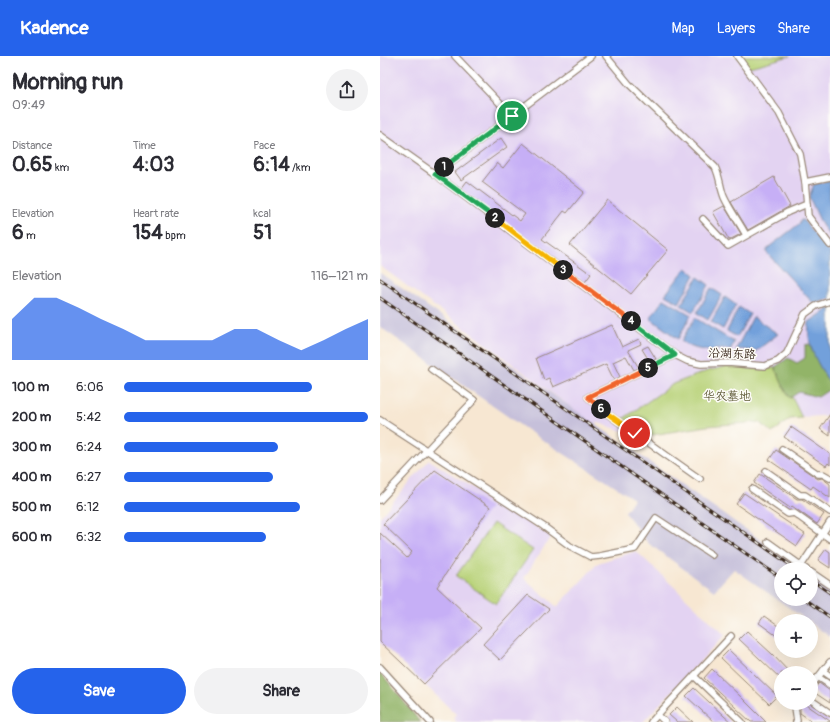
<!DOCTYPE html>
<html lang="en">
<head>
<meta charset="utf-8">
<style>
	body { margin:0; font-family:Pangolin,"LXGW WenKai TC",sans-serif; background:#f2f2f3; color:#2b2b33; height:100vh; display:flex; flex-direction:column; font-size:15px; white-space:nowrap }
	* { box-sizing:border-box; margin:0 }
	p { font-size:13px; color:#7c7c81 }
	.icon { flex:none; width:22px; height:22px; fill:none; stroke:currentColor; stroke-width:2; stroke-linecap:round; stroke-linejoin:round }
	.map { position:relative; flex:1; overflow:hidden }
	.details { display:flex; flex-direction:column; background:#fff; width:380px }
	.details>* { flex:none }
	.controls { position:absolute; left:394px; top:506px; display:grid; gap:8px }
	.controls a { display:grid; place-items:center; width:44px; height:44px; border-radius:50%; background:#fff; box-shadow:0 4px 16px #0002; font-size:20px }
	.pin { position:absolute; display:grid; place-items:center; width:34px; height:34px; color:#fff; margin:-17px; border:2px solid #fff; border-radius:50%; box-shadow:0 1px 4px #0007 }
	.km { position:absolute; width:20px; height:20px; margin:-10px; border-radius:50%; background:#222; color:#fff; font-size:11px; line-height:20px; text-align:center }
	.round { display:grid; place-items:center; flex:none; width:42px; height:42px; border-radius:21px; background:#f2f2f3 }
	.overview { display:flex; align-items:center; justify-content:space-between; height:68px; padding:0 12px }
	h1 { font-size:22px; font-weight:800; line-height:30px }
	.stats { display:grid; grid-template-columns:repeat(3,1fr); gap:6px; height:68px; padding:4px 12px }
	.stats div { display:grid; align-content:center }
	.stats b { font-size:20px; font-weight:800 }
	.stats small { font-size:11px; font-weight:400 }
	.stats p { font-size:11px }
	.chart { height:112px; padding:8px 12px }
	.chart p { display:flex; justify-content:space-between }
	.chart svg { width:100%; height:72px; margin-top:4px; fill:#2563eb; opacity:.7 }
	.primary-button { display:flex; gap:8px; margin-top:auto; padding:8px 12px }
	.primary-button a { flex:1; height:46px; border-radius:24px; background:#2563eb; color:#fff; font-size:16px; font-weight:800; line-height:46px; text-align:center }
	.primary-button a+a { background:#f2f2f3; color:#2b2b33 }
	ul { padding:0 12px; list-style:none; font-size:13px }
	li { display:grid; grid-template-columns:64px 48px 1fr; align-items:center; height:30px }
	li i { height:10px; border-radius:5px; background:#2563eb }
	header { display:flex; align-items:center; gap:24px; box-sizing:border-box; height:56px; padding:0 20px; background:#2563eb; color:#fff }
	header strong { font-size:19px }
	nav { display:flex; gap:22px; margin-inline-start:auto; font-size:14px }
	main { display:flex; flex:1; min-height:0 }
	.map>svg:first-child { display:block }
</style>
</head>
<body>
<header>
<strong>Kadence</strong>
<nav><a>Map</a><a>Layers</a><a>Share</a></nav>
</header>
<main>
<section class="details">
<div class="overview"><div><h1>Morning run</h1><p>09:49</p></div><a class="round"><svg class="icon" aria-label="share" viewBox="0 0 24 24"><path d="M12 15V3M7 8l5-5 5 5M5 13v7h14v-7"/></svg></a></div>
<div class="stats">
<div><p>Distance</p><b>0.65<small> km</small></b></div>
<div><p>Time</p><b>4:03</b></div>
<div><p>Pace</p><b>6:14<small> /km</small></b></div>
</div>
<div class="stats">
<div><p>Elevation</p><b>6<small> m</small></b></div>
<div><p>Heart rate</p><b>154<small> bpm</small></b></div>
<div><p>kcal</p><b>51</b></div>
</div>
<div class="chart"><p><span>Elevation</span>116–121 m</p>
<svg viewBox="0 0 160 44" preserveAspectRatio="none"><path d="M0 44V19L10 6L20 6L30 12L40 19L50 25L60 32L70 32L80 32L90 32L100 25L110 25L120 32L130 38L140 32L150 25L160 19V44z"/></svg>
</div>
<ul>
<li><b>100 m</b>6:06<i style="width:77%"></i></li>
<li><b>200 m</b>5:42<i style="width:100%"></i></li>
<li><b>300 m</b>6:24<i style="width:63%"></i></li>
<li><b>400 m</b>6:27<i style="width:61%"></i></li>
<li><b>500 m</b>6:12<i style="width:72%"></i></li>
<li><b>600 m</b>6:32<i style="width:58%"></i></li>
</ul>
<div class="primary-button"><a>Save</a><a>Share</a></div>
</section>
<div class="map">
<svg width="450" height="666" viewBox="0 0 450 666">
	<rect width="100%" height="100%" fill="#fdfcf7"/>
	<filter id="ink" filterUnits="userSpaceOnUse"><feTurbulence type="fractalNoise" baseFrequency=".025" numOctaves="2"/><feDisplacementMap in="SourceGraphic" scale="8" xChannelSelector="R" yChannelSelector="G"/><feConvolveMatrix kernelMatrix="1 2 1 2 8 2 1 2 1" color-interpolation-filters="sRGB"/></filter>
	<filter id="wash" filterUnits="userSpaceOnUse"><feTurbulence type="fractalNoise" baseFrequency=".012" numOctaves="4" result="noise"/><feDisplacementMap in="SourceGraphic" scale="16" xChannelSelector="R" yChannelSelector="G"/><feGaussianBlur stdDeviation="0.9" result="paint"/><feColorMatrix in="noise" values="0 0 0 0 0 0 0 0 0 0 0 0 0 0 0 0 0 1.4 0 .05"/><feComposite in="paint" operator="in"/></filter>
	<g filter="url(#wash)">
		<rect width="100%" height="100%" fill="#f7e7d2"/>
		<g fill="#e3d3f2">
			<polygon points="0,0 450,0 450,252 429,266 440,311 450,328 450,359 327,370 260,381 219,367 214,368 0,210"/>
			<polygon points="49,404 171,480 144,522 177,551 218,507 256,495 345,579 263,666 76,666 73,662 76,658 44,628 101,571 0,477 0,461"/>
		</g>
		<polygon fill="#c6c0da" points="0,217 422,513 401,513 401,543 431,543 431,519 450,533 450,581 431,567 431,565 428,565 354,513 334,535 268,487 245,456 254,443 147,374 0,271"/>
		<g fill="#b8d278" stroke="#7a7e4b">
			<polygon points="357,0 410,0 366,12"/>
			<polygon points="348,310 385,314 395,311 404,332 410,342 412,341 422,362 410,363 392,377 380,366 327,370 260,381 237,367 293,328 327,315"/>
			<polygon points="113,467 153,494 116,548 76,520"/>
		</g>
		<g fill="#92b468" stroke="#666f43">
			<polygon points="429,288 440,311 450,328 450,333 438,341 419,336 410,342 404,332 395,311 408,302 417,307 425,302 425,289"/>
			<polygon points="0,617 6,623 40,666 0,666"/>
		</g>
		<g fill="#72a0db" stroke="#56657c">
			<polygon points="450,125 450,180 442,169 429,141 434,128"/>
			<polygon points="421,164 423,164 450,197 450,243 434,248 386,196 389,191 419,168"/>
			<polygon points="306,212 315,219 299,247 285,239"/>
			<polygon points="318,221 329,229 313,256 301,249"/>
			<polygon points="331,232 342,239 328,264 317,257"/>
			<polygon points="345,241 356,249 343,273 331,266"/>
			<polygon points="284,243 311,259 298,283 270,262"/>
			<polygon points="359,251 370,258 357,281 347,275"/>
			<path d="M 450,252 L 450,328 C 438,307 426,291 429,266 Z"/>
			<polygon points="373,261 398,278 376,295 356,293"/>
			<path d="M 315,262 L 354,286 L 351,293 C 330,293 320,298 301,285 Z"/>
		</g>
		<g id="blocks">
			<g fill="#c6aff6">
				<polygon points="121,82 127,91 81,124 75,116"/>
				<polygon points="143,87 204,136 187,157 184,155 162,183 211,218 205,226 81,133 87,125 140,165 145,158 102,126 117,107 123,112"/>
				<polygon points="394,121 410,150 368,174 351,146"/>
				<polygon points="227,144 288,194 251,238 190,189"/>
				<polygon points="344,150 361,178 349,184 333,156"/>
				<polygon points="232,269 242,291 259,283 261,288 248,294 259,312 254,314 246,300 233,306 240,321 234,324 226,308 173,331 169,322 164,324 156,302"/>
				<polygon points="268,290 276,303 270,306 262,293"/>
				<polygon points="450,358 450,380 440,373"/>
				<polygon points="411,371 450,398 450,409 448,407 446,410 404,381"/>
				<polygon points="396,394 438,423 442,422 450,428 450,442 433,430 431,433 389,404"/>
				<polygon points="55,414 110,451 57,531 101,572 44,628 0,586 0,477 27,502 32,496 3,468"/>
				<polygon points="380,418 417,443 422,443 444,458 437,468 412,450 410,452 374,427"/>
				<polygon points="364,437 425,478 417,490 356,448"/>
				<polygon points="446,493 450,496 450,512 438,504"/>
				<polygon points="148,539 169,553 120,604 103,588"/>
				<polygon points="384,560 401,572 401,583 379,567"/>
				<polygon points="367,575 392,598 410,617 401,617 401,623 359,583"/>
				<polygon points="349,594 397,640 389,648 341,602"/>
				<polygon points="332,613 362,642 386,666 371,666 324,622"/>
				<polygon points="439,627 450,635 450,647 432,635"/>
				<polygon points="314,632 344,660 351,666 334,666 306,640"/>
				<polygon points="424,647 450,665 450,666 433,666 420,657 420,652"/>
				<polygon points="297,651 313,666 297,666 289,659"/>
			</g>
		</g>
	</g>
	<g filter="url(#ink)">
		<use href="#blocks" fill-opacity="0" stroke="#998878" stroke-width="1"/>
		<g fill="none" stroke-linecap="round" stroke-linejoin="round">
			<g stroke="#998878" stroke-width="8">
				<g id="minor">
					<polyline points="75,0 132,60"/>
					<path d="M 226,0 L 249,28 L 335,111 C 340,121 340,131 344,141 C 350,154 359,166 366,179"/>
					<polyline points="357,0 399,57 420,98 425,126 428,160 450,189"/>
					<polyline points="0,79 55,118 295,299 307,305 321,308 348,307 385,310 398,305 407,297 425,258 436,250 450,245"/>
					<polyline points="55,118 211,0"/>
					<polyline points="425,126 450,121"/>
					<polyline points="323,163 348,190 408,156 427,148"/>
					<polyline points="295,299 208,341 222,354 320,423"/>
					<polyline points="0,364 163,470 190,490 211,501 220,500 255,493 276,462 332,499"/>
					<polyline points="402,393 438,418 443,418 450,422"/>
					<polyline points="386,415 420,439 425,439 450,456"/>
					<polyline points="372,433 408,458 414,457 450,483"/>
					<polyline points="0,444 94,344 51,313"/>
					<polyline points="388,486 426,513"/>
					<polyline points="421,510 450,466"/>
					<polyline points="431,516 450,529"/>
					<polyline points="0,611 50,666"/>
					<polyline points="443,615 450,620"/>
					<polyline points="314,620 362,666"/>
					<polyline points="438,621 450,629"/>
					<polyline points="431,630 450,606"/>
					<polyline points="431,644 450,657"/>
					<polyline points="278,659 285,666"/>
					<polyline points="271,666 351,580"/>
					<polyline points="416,666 417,665 415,651 418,647"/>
				</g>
			</g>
			<use href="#minor" stroke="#fff" stroke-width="5.5"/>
			<g stroke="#3b2a1e" stroke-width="3">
				<g id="rail">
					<polyline points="0,223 416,513"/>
					<polyline points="0,242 401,522"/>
					<polyline points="431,524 450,537"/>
					<polyline points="424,543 450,561"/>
				</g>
			</g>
			<use href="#rail" stroke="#fdfcf7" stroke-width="1.5" stroke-dasharray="4.5" stroke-linecap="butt"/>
		</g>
	</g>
	<g fill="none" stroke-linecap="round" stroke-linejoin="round" filter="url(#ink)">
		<g stroke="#fff" stroke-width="8">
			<polyline id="split-1" points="64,111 132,60"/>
		</g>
		<g stroke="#fff" stroke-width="8">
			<polyline id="split-2" points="64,111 55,118 115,162"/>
		</g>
		<g stroke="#fff" stroke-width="8">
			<polyline id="split-3" points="115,162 183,214"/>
		</g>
		<g stroke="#fff" stroke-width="8">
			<polyline id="split-4" points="183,214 251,265"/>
		</g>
		<g stroke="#fff" stroke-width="8">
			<polyline id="split-5" points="251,265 295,299 268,312"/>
		</g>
		<g stroke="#fff" stroke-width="8">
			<polyline id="split-6" points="221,353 208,341 268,312"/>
		</g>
		<g stroke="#fff" stroke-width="8">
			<polyline id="split-7" points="221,353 255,377"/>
		</g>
		<use href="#split-1" stroke="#22a559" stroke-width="5"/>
		<use href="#split-2" stroke="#22a559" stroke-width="5"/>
		<use href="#split-3" stroke="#f5b400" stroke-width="5"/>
		<use href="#split-4" stroke="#f0652b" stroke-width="5"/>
		<use href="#split-5" stroke="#22a559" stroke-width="5"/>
		<use href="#split-6" stroke="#f0652b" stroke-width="5"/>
		<use href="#split-7" stroke="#f5b400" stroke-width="5"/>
	</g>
	<g text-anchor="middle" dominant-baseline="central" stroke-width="3" stroke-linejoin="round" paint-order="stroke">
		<g font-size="12" fill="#3b2a1e" stroke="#fdfcf7">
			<text transform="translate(352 298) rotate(2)">沿湖东路</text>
		</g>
		<g font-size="12" fill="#605c39" stroke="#fdfcf7">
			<text x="347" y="340">华农墓地</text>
		</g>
	</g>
</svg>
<div class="controls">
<a><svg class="icon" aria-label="locate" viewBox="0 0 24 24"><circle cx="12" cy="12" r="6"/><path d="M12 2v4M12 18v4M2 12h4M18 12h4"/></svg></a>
<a>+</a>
<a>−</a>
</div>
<div class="pin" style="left:132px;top:60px;background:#1e9e55"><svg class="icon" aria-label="arrive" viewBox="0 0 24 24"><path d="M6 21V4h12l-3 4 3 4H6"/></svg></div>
<div class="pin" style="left:255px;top:377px;background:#d93025"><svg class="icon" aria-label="check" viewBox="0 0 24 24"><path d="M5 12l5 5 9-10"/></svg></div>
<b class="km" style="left:64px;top:111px">1</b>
<b class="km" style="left:115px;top:162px">2</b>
<b class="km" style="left:183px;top:214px">3</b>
<b class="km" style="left:251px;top:265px">4</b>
<b class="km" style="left:268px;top:312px">5</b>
<b class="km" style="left:221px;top:353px">6</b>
</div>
</main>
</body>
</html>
